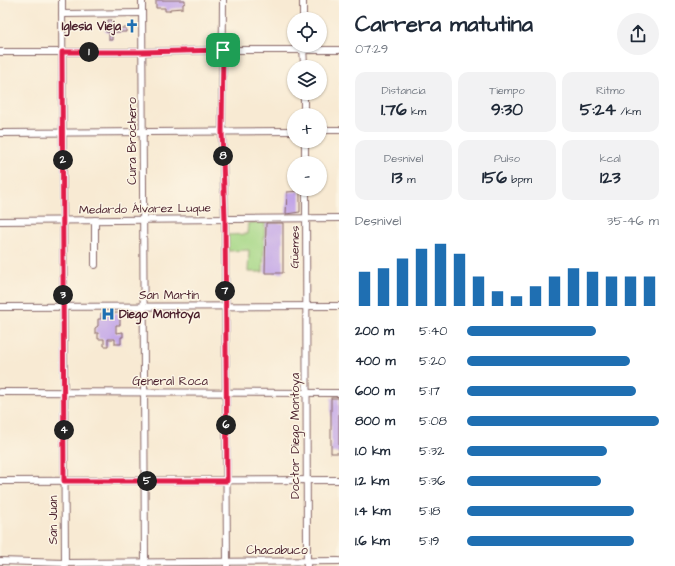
<!DOCTYPE html>
<html lang="es">
<head>
<meta charset="utf-8">
<style>
	body { margin:0; font-family:"Architects Daughter",sans-serif; background:#f2f2f3; color:#1f2937; height:100vh; display:flex; flex-direction:column; font-size:15px; white-space:nowrap }
	* { box-sizing:border-box; margin:0 }
	p { font-size:13px; color:#747a83 }
	.icon { flex:none; width:22px; height:22px; fill:none; stroke:currentColor; stroke-width:2; stroke-linecap:round; stroke-linejoin:round }
	.map { position:relative; flex:1; overflow:hidden }
	.side { display:flex; flex-direction:column; background:#fff; width:336px }
	.side>* { flex:none }
	.controls { position:absolute; left:287px; top:12px; display:grid; gap:8px }
	.controls a { display:grid; place-items:center; width:40px; height:40px; border-radius:50%; background:#fff; box-shadow:0 1px 3px #0004; font-size:20px }
	.pin { position:absolute; display:grid; place-items:center; width:34px; height:34px; color:#fff; margin:-17px; border-radius:8px; box-shadow:0 2px 6px #0006 }
	.km { position:absolute; width:20px; height:20px; margin:-10px; border-radius:50%; background:#222; color:#fff; font-size:11px; line-height:20px; text-align:center }
	.round { display:grid; place-items:center; flex:none; width:42px; height:42px; border-radius:21px; background:#f2f2f3 }
	.summary { display:flex; align-items:center; justify-content:space-between; height:68px; padding:0 16px }
	h1 { font-size:22px; font-weight:700; line-height:30px }
	.metrics { display:grid; grid-template-columns:repeat(3,1fr); gap:6px; height:68px; padding:4px 16px }
	.metrics div { display:grid; align-content:center; border-radius:10px; background:#f2f2f3; text-align:center }
	.metrics b { font-size:17px; font-weight:700 }
	.metrics small { font-size:11px; font-weight:400 }
	.metrics p { font-size:11px }
	.chart { height:112px; padding:8px 16px }
	.chart p { display:flex; justify-content:space-between }
	.chart svg { width:100%; height:72px; margin-top:4px; stroke:#1f6fb2; stroke-width:6 }
	ul { padding:0 16px; list-style:none; font-size:13px }
	li { display:grid; grid-template-columns:64px 48px 1fr; align-items:center; height:30px }
	li i { height:10px; border-radius:5px; background:#1f6fb2 }
	main { display:flex; flex:1; min-height:0 }
	.map>svg:first-child { display:block }
</style>
</head>
<body>
<main>
<div class="map">
<svg width="339" height="566" viewBox="0 0 339 566">
	<rect width="100%" height="100%" fill="#fcf5e5"/>
	<filter id="ink" filterUnits="userSpaceOnUse"><feTurbulence type="fractalNoise" baseFrequency=".025" numOctaves="2"/><feDisplacementMap in="SourceGraphic" scale="8" xChannelSelector="R" yChannelSelector="G"/><feConvolveMatrix kernelMatrix="1 2 1 2 8 2 1 2 1" color-interpolation-filters="sRGB"/></filter>
	<filter id="wash" filterUnits="userSpaceOnUse"><feTurbulence type="fractalNoise" baseFrequency=".012" numOctaves="4" result="noise"/><feDisplacementMap in="SourceGraphic" scale="16" xChannelSelector="R" yChannelSelector="G"/><feGaussianBlur stdDeviation="0.9" result="paint"/><feColorMatrix in="noise" values="0 0 0 0 0 0 0 0 0 0 0 0 0 0 0 0 0 1.4 0 .05"/><feComposite in="paint" operator="in"/></filter>
	<g filter="url(#wash)">
		<rect width="100%" height="100%" fill="#f8ead3"/>
		<polygon fill="#a6d786" stroke="#787b58" points="265,222 263,272 248,272 249,250 228,251 228,235 247,234 248,223"/>
		<g id="blocks">
			<g fill="#c2a6e7">
				<polygon points="156,0 185,0 185,3 183,4 183,8 170,9 170,11 165,11 165,8 156,8"/>
				<polygon points="108,20 112,20 112,28 126,28 126,32 112,32 112,40 109,40 109,32 106,32 104,29 105,27 108,26"/>
				<polygon points="300,191 300,212 286,214 287,192"/>
				<polygon points="266,223 283,223 283,273 265,273"/>
				<polygon points="101,313 120,313 120,325 116,325 116,333 123,332 123,337 121,337 121,344 115,344 115,339 108,339 108,346 104,346 104,339 98,339 98,333 95,333 95,328 98,326 98,319 101,319"/>
				<rect x="331" y="398" width="8" height="55"/>
			</g>
		</g>
	</g>
	<g filter="url(#ink)">
		<use href="#blocks" fill-opacity="0" stroke="#876666" stroke-width="1"/>
		<g fill="none" stroke-linecap="round" stroke-linejoin="round">
			<g stroke="#876666" stroke-width="8">
				<g id="minor">
					<polyline points="62,0 65,566"/>
					<polyline points="142,0 145,566"/>
					<polyline points="223,0 222,131 225,219 227,566"/>
					<polyline points="303,0 303,19"/>
					<polyline points="62,14 142,13"/>
					<polyline points="303,45 304,67"/>
					<polyline points="0,52 142,52 223,50 339,50"/>
					<polyline points="304,93 304,115"/>
					<polyline points="320,130 339,130"/>
					<polyline points="0,133 294,131"/>
					<polyline points="305,141 305,163"/>
					<polyline points="306,189 307,566"/>
					<polyline points="95,220 95,265"/>
					<polyline points="0,221 339,218"/>
					<polyline points="0,307 339,306"/>
					<polyline points="0,392 339,393"/>
					<polyline points="0,481 339,480"/>
					<polyline points="0,561 65,563 339,561"/>
				</g>
			</g>
			<use href="#minor" stroke="#fff" stroke-width="6"/>
		</g>
	</g>
	<g fill="none" stroke-linecap="round" stroke-linejoin="round" filter="url(#ink)">
		<g stroke="#fff" stroke-width="8">
			<polygon id="route" points="223,50 222,131 225,219 227,481 64,481 62,52 142,52"/>
		</g>
		<use href="#route" stroke="#e11d48" stroke-width="5"/>
	</g>
	<defs>
		<g id="church-bare" transform="scale(1.08)"><path d="M-1.2-6h2.4v3.5h3.3v2.4h-3.3V6h-2.4V-.1h-3.3v-2.4h3.3Z" fill="#1f6fb2" stroke="#fcf5e5" stroke-width="2.5" paint-order="stroke"/></g>
		<g id="hospital-bare" transform="scale(1.08)"><path d="M-5-5h3v3.5h4V-5h3V5h-3V1.5h-4V5h-3Z" fill="#1f6fb2" stroke="#fcf5e5" stroke-width="2.5" paint-order="stroke"/></g>
	</defs>
	<g fill-rule="evenodd">
		<use href="#church-bare" x="132" y="26"/>
		<use href="#hospital-bare" x="108" y="314"/>
	</g>
	<g text-anchor="middle" dominant-baseline="central" stroke-width="3" stroke-linejoin="round" paint-order="stroke">
		<g font-size="12" font-weight="bold" fill="#4a1f2b" stroke="#fcf5e5" text-anchor="end">
			<text x="121" y="26">Iglesia Vieja</text>
			<text x="119" y="314" text-anchor="start">Diego Montoya</text>
		</g>
		<g font-size="12" fill="#4a1f2b" stroke="#fcf5e5">
			<text transform="translate(132 141) rotate(-90)">Cura Brochero</text>
			<text transform="translate(145 209) rotate(-1)">Medardo Álvarez Luque</text>
			<text transform="translate(295 247) rotate(-89)">Güemes</text>
			<text x="169" y="295">San Martín</text>
			<text x="170" y="381">General Roca</text>
			<text transform="translate(295 436) rotate(-90)">Doctor Diego Montoya</text>
			<text transform="translate(53 520) rotate(-90)">San Juan</text>
			<text x="277" y="550">Chacabuco</text>
		</g>
	</g>
</svg>
<div class="controls">
<a><svg class="icon" aria-label="locate" viewBox="0 0 24 24"><circle cx="12" cy="12" r="6"/><path d="M12 2v4M12 18v4M2 12h4M18 12h4"/></svg></a>
<a><svg class="icon" aria-label="layers" viewBox="0 0 24 24"><path d="M12 4l9 5-9 5-9-5zM3 14l9 5 9-5"/></svg></a>
<a>+</a>
<a>−</a>
</div>
<div class="pin" style="left:223px;top:50px;background:#1e9e55"><svg class="icon" aria-label="arrive" viewBox="0 0 24 24"><path d="M6 21V4h12l-3 4 3 4H6"/></svg></div>
<b class="km" style="left:89px;top:52px">1</b>
<b class="km" style="left:63px;top:160px">2</b>
<b class="km" style="left:63px;top:295px">3</b>
<b class="km" style="left:64px;top:430px">4</b>
<b class="km" style="left:147px;top:481px">5</b>
<b class="km" style="left:226px;top:425px">6</b>
<b class="km" style="left:225px;top:291px">7</b>
<b class="km" style="left:223px;top:156px">8</b>
</div>
<section class="side">
<div class="summary"><div><h1>Carrera matutina</h1><p>07:29</p></div><a class="round"><svg class="icon" aria-label="share" viewBox="0 0 24 24"><path d="M12 15V3M7 8l5-5 5 5M5 13v7h14v-7"/></svg></a></div>
<div class="metrics">
<div><p>Distancia</p><b>1.76<small> km</small></b></div>
<div><p>Tiempo</p><b>9:30</b></div>
<div><p>Ritmo</p><b>5:24<small> /km</small></b></div>
</div>
<div class="metrics">
<div><p>Desnivel</p><b>13<small> m</small></b></div>
<div><p>Pulso</p><b>156<small> bpm</small></b></div>
<div><p>kcal</p><b>123</b></div>
</div>
<div class="chart"><p><span>Desnivel</span>35–46 m</p>
<svg viewBox="0 0 160 44" preserveAspectRatio="none"><path d="M5 44V23M15 44V21M25 44V15M35 44V9M45 44V6M55 44V12M65 44V26M75 44V35M85 44V38M95 44V32M105 44V26M115 44V21M125 44V23M135 44V26M145 44V26M155 44V26"/></svg>
</div>
<ul>
<li><b>200 m</b>5:40<i style="width:67%"></i></li>
<li><b>400 m</b>5:20<i style="width:85%"></i></li>
<li><b>600 m</b>5:17<i style="width:88%"></i></li>
<li><b>800 m</b>5:08<i style="width:100%"></i></li>
<li><b>1.0 km</b>5:32<i style="width:73%"></i></li>
<li><b>1.2 km</b>5:36<i style="width:70%"></i></li>
<li><b>1.4 km</b>5:18<i style="width:87%"></i></li>
<li><b>1.6 km</b>5:19<i style="width:87%"></i></li>
</ul>
</section>
</main>
</body>
</html>
